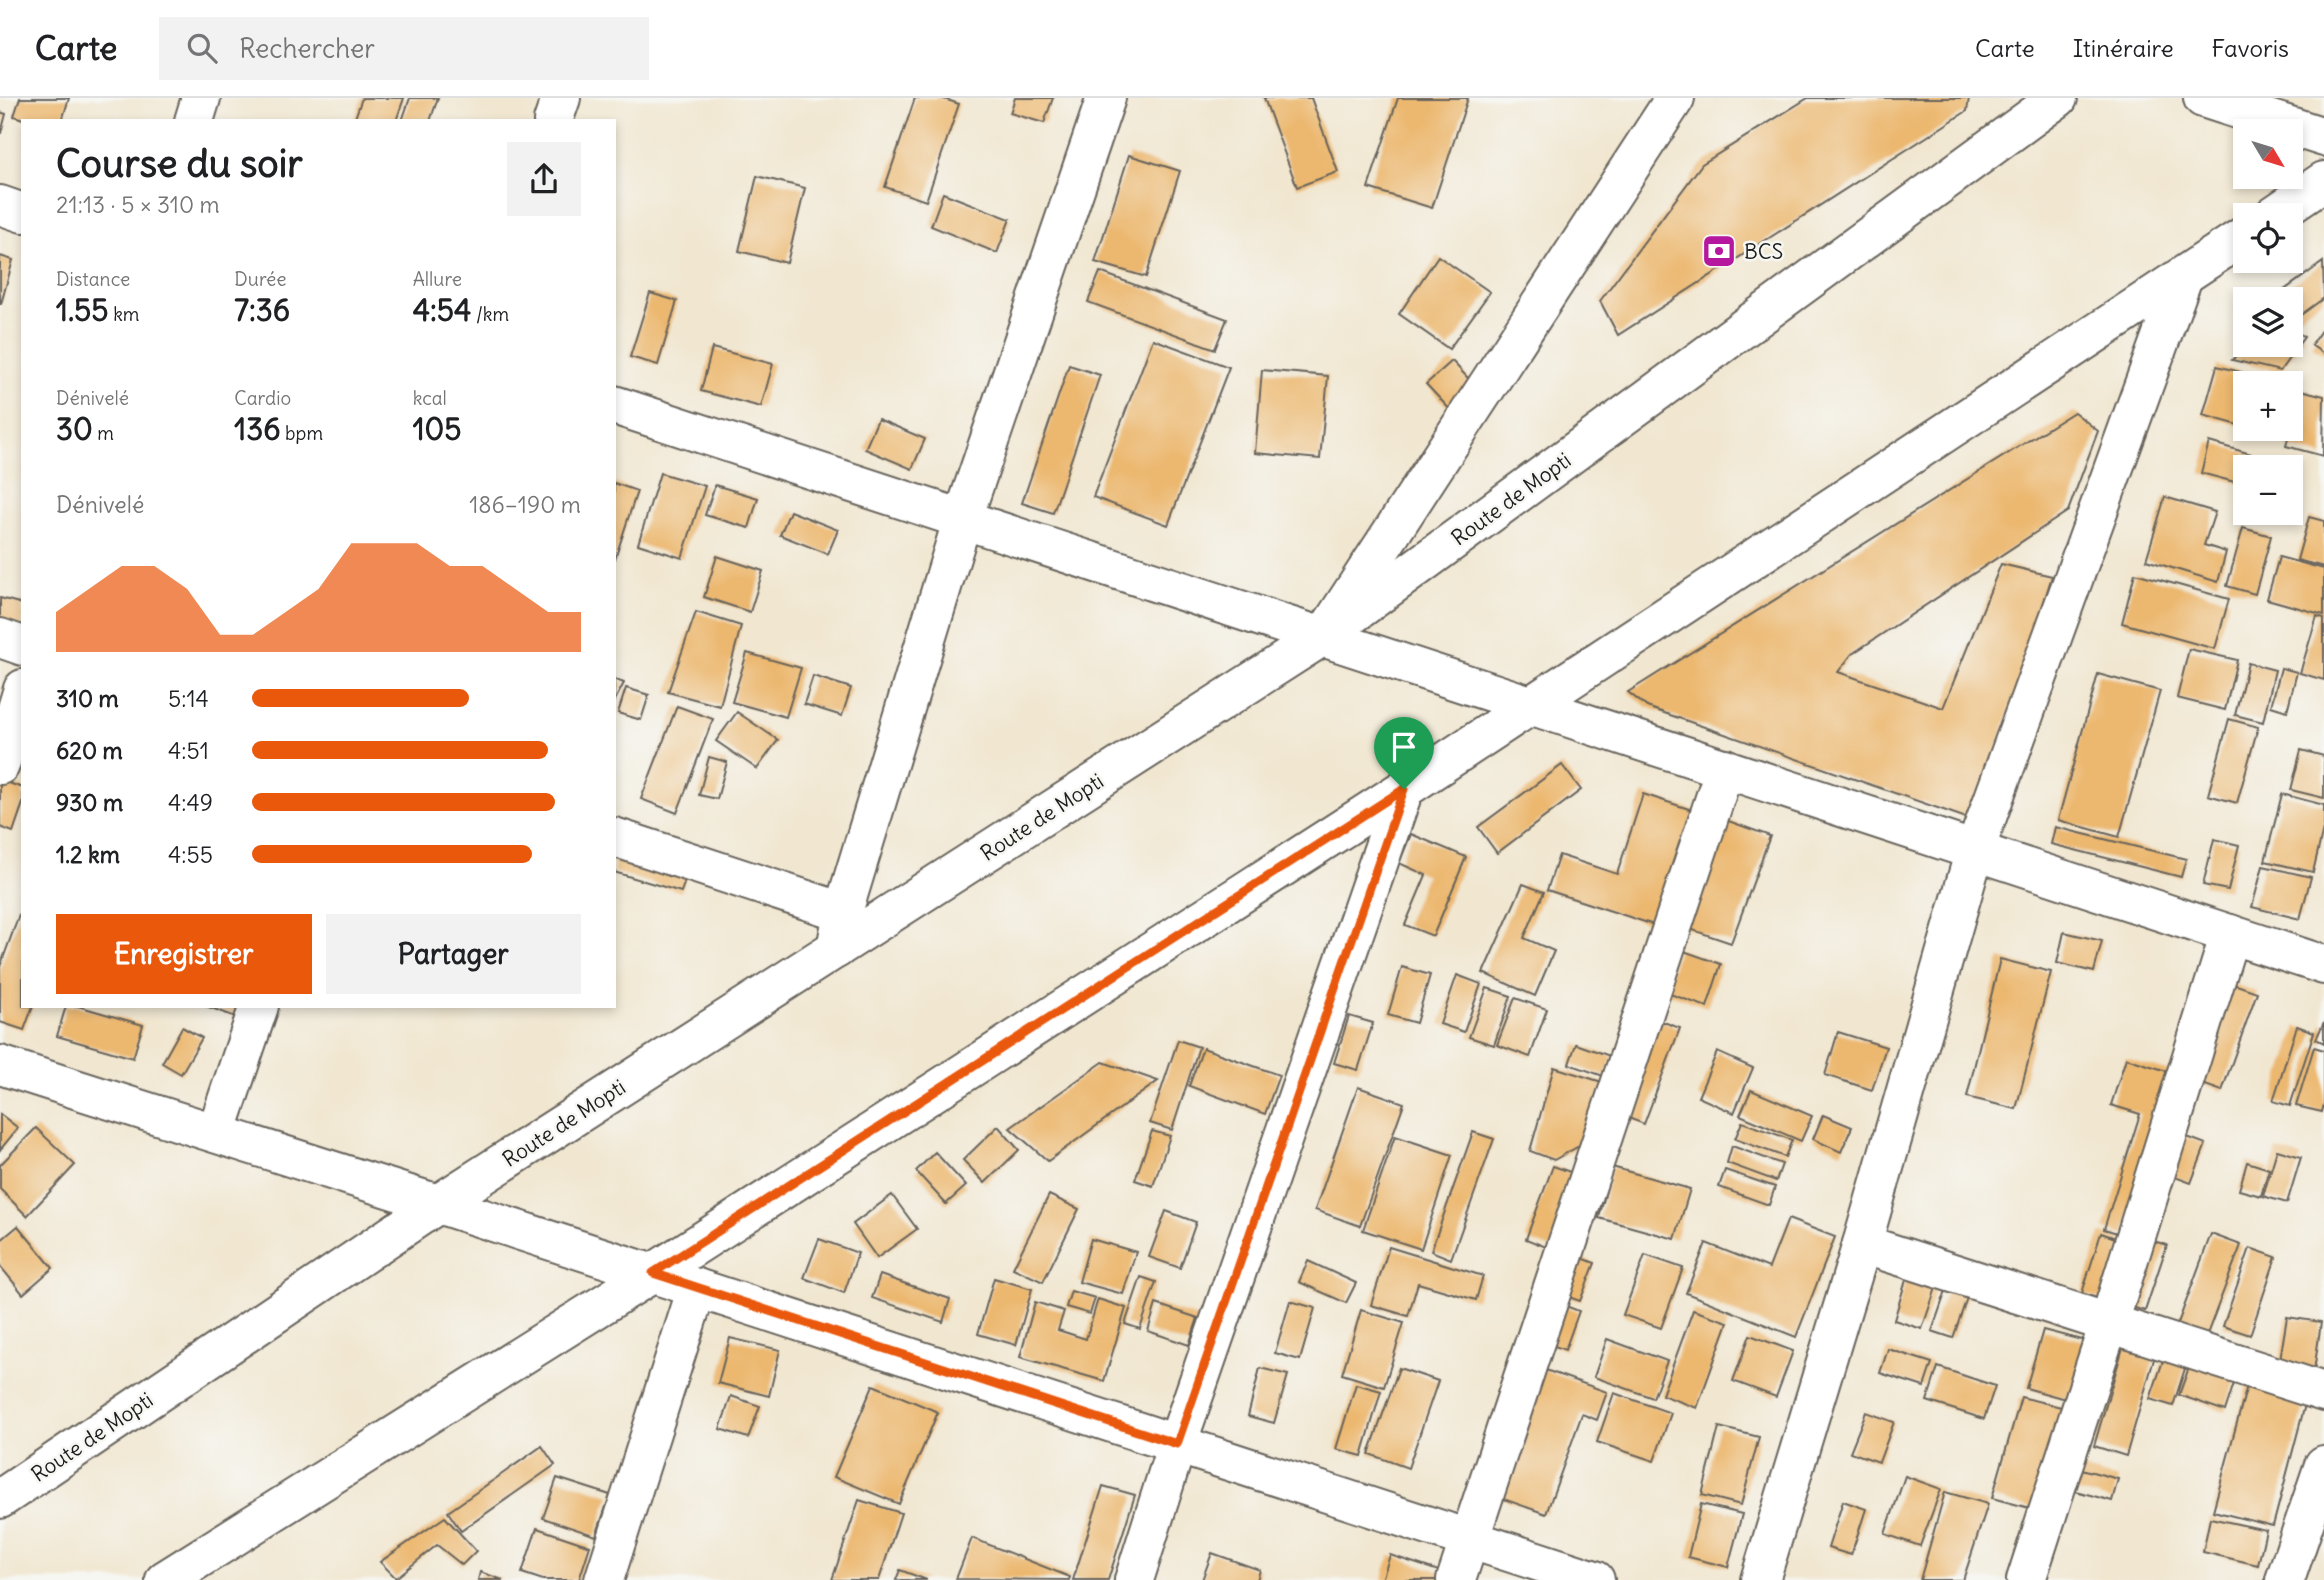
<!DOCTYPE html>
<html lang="fr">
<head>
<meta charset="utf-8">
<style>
	body { margin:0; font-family:Delius,sans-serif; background:#f2f2f2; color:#202124; height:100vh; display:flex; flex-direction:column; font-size:26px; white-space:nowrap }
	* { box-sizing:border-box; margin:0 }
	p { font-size:23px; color:#757577 }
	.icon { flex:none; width:38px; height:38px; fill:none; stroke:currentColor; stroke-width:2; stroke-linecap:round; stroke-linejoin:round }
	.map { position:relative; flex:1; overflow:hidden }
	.details { position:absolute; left:21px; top:21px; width:595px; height:889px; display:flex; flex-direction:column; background:#fff; border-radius:0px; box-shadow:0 4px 10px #0003 }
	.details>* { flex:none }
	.needle { width:46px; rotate:128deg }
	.fabs { position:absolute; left:2233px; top:21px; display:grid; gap:14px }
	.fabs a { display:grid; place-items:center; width:70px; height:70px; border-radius:0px; background:#fff; box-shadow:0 4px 10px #0003; font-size:35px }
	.pin { position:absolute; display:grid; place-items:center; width:60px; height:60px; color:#fff; margin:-72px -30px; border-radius:50% 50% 50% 0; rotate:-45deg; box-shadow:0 0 7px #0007 }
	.pin .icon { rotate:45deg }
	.round { display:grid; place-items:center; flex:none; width:74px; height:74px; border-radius:0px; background:#f2f2f2 }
	.headline { display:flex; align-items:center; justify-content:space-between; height:119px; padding:0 35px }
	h1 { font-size:38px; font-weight:800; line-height:52px }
	.metrics { display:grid; grid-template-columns:repeat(3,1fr); gap:10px; height:119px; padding:7px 35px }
	.metrics div { display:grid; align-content:center }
	.metrics b { font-size:30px; font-weight:800 }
	.metrics small { font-size:19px; font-weight:400 }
	.metrics p { font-size:19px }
	.chart { height:196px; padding:14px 35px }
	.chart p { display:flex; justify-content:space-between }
	.chart svg { width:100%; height:126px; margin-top:7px; fill:#ea580c; opacity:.7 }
	.cta { display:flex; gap:14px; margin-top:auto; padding:14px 35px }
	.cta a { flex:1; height:80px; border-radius:0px; background:#ea580c; color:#fff; font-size:28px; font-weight:800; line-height:80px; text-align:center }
	.cta a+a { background:#f2f2f2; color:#202124 }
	ul { padding:0 35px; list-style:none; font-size:23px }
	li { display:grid; grid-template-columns:112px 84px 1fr; align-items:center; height:52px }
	li i { height:18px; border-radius:9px; background:#ea580c }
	header { display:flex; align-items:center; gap:42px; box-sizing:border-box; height:98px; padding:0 35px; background:#fff; border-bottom:2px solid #e0e0e0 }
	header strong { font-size:33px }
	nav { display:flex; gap:38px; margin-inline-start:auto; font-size:24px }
	.search { width:490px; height:63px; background:#f2f2f2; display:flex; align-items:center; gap:18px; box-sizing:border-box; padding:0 24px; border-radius:0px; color:#757577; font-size:26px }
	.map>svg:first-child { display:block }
</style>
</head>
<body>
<header>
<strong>Carte</strong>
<div class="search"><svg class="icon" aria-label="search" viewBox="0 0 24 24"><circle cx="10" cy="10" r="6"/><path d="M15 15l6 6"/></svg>Rechercher</div>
<nav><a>Carte</a><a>Itinéraire</a><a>Favoris</a></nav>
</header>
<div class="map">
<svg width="2324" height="1482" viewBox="0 0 2324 1482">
	<rect width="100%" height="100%" fill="#f6f6f2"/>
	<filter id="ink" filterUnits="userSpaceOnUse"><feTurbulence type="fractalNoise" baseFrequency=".0143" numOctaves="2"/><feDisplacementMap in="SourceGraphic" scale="14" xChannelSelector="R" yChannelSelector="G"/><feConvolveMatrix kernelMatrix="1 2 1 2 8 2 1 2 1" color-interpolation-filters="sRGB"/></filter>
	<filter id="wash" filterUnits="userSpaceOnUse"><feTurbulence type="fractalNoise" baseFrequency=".00686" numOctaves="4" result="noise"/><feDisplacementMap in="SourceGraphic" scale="28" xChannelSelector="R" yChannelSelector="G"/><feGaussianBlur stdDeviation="1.57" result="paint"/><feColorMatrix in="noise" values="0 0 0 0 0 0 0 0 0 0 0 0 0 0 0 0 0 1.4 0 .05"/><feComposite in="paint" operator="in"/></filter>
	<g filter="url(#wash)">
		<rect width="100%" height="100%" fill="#f1e7d1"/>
		<g id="blocks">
			<g fill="#ecb870">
				<polygon points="20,0 69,0 62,23 29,23 14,18"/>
				<polygon points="362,0 404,0 396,23 354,23"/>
				<polygon points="410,0 438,0 430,23 402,23"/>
				<polygon points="915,0 941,0 959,6 926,103 885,89"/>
				<polygon points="1015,0 1053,0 1044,25 1010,15"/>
				<polygon points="1264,0 1311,0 1338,74 1297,89"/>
				<polygon points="1398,0 1468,0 1432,110 1368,90"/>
				<polygon points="1808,0 1969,0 1967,13 1618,237 1600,203 1702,66"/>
				<polygon points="0,14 6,16 1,35 0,35"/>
				<polygon points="1129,57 1180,73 1146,179 1095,164"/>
				<polygon points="757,78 805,90 787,165 739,153"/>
				<polygon points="943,95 1010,121 997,155 931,128"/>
				<polygon points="0,158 13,162 1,206 0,206"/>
				<polygon points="1438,158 1490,194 1449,251 1399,216"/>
				<polygon points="2323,164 2324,200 2291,224 2291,201 2272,201"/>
				<polygon points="1100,174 1227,221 1215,251 1088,204"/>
				<polygon points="650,195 677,203 658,267 630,259"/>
				<polygon points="2324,228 2324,256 2311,247"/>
				<polygon points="2291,230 2304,239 2280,273 2232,262 2246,247 2291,247"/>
				<polygon points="1153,241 1229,269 1168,427 1093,399"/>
				<polygon points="712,250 773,266 761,309 701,293"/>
				<polygon points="1452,263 1480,293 1454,316 1426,286"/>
				<polygon points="1069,267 1100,277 1053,415 1022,405"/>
				<polygon points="2217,268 2279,284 2245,285 2245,329 2203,317"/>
				<polygon points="1262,272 1328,278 1320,361 1255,355"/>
				<polygon points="2301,292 2324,298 2323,358 2286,348"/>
				<polygon points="2074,314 2098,333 2068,413 1852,556 1838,574 1943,610 2001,466 2052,478 1975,723 1647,609 1628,594"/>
				<polygon points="878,321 925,341 912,371 865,351"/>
				<polygon points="2255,331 2275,331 2273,337"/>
				<polygon points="2209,344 2251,356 2242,386 2201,375"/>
				<polygon points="660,375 705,388 682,460 638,446"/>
				<polygon points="614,385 637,393 615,461 614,461"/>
				<polygon points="715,387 758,400 749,430 705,417"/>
				<polygon points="2165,399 2215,414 2204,447 2226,454 2218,484 2146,462"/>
				<polygon points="790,413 838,432 828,456 780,437"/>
				<polygon points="2309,419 2324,423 2324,469 2297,462"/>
				<polygon points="2243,430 2271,438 2255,496 2227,488"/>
				<polygon points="717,458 763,473 750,514 704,499"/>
				<polygon points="2279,459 2324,471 2324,517 2267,501"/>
				<polygon points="2135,475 2229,501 2215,551 2122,525"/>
				<polygon points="0,500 23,506 23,529 0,523"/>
				<polygon points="696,514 741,528 720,608 668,594"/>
				<polygon points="2317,518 2324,520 2324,582 2300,575"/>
				<polygon points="2189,551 2237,562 2225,612 2177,600"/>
				<polygon points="747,555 801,570 786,619 732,604"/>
				<polygon points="2248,565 2275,572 2263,624 2235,617"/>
				<polygon points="2281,570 2297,574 2287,613 2271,608"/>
				<polygon points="2098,576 2160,593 2119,739 2058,722"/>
				<polygon points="813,578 851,590 842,618 804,606"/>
				<polygon points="614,581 624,585 614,604"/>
				<polygon points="626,590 649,597 641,622 618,615"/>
				<polygon points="677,608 713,621 677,715 641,701"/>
				<polygon points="737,614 778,642 757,671 716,643"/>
				<polygon points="2229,621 2258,629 2237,705 2208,697"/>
				<polygon points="2301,652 2324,658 2324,700 2291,692"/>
				<polygon points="709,659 727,664 717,701 699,697"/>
				<polygon points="1562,667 1581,692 1497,755 1478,729"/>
				<polygon points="0,682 23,690 23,705 13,734 0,729"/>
				<polygon points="1643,696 1695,713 1657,828 1547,792 1559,757 1617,776"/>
				<polygon points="2282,696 2324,707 2324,727 2313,774 2265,763"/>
				<polygon points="1723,721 1770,738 1731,845 1684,829"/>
				<polygon points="2055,729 2186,761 2181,779 2051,746"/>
				<polygon points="1411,736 1466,759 1433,838 1405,827 1426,777 1399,765"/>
				<polygon points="2214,741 2239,747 2228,792 2203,787"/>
				<polygon points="614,755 687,777 681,794 614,774"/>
				<polygon points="2263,768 2311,779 2300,821 2252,809"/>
				<polygon points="1523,786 1544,794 1524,840 1554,853 1535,898 1483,875"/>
				<polygon points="19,817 23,818 23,908 33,908 24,932 0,924 0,869"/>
				<polygon points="2064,834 2102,843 2094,874 2057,865"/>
				<polygon points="1678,851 1721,866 1707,909 1664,894"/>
				<polygon points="2000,861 2051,874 2016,1011 1967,999"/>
				<polygon points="1402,869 1430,877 1416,925 1388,917"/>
				<polygon points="1457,877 1481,886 1464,934 1440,926"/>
				<polygon points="2225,883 2257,894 2222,993 2191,982"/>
				<polygon points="1487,890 1511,898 1494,947 1469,939"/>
				<polygon points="1515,900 1547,911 1530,959 1497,947"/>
				<polygon points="66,908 78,908 143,927 133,960 57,938"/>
				<polygon points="206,908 246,908 241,921"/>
				<polygon points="1349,918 1373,925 1358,972 1334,965"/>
				<polygon points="1650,919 1680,930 1644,1026 1615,1015"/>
				<polygon points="2324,924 2324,945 2316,941"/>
				<polygon points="2297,928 2314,934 2290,1008 2273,1003"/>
				<polygon points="182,929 202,940 181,976 162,965"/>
				<polygon points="1838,934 1886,949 1872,992 1825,977"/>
				<polygon points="1178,942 1199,949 1172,1032 1150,1025"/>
				<polygon points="1576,946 1613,959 1606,979 1569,966"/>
				<polygon points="2314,949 2324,952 2324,1006 2322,1014 2296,1008"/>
				<polygon points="1203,950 1279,977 1265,1016 1189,988"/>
				<polygon points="1717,954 1753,970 1734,1015 1698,999"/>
				<polygon points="2126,960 2176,976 2124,1137 2104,1131 2140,1016 2111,1007"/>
				<polygon points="1103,964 1158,983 1048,1063 1010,1030"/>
				<polygon points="1554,969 1605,985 1586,1044 1554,1062 1530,1053"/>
				<polygon points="1358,989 1404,1005 1360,1128 1315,1112"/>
				<polygon points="1751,992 1812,1018 1801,1043 1740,1017"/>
				<polygon points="0,1016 18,1030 0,1052"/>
				<polygon points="1823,1017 1852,1029 1841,1054 1813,1041"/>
				<polygon points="1742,1024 1792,1042 1785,1059 1735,1041"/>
				<polygon points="998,1028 1019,1052 985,1085 963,1062"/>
				<polygon points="36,1030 75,1067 27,1118 0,1091 0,1067"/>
				<polygon points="1152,1033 1170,1038 1153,1088 1135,1082"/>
				<polygon points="1473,1034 1494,1041 1451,1161 1431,1153"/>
				<polygon points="2179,1036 2206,1046 2191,1085 2164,1075"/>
				<polygon points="1395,1038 1452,1057 1421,1151 1363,1132"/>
				<polygon points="1732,1048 1782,1066 1776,1083 1727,1065"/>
				<polygon points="2277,1052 2301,1059 2287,1105 2263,1098"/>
				<polygon points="935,1054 966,1088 946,1106 916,1073"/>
				<polygon points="2247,1064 2269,1071 2261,1098 2239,1092"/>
				<polygon points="1553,1068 1579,1077 1551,1151 1526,1141"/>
				<polygon points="1612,1069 1690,1091 1675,1141 1599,1120"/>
				<polygon points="1725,1072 1775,1089 1769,1107 1719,1089"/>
				<polygon points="892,1097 917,1131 877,1160 853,1126"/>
				<polygon points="1049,1097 1079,1111 1043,1184 1013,1170"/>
				<polygon points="1166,1113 1196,1124 1180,1170 1149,1159"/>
				<polygon points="1788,1121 1835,1139 1796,1239 1686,1195 1706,1145 1769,1170"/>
				<polygon points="18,1128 53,1170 23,1196 0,1168 0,1143"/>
				<polygon points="2101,1135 2124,1143 2105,1203 2082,1195"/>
				<polygon points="2211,1136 2241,1147 2206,1239 2177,1228"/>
				<polygon points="2143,1140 2167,1147 2145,1213 2121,1206"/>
				<polygon points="819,1141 858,1155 844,1195 804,1180"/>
				<polygon points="1091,1141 1136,1154 1123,1196 1079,1184"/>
				<polygon points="1389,1149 1483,1178 1476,1202 1418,1185 1408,1218 1371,1207"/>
				<polygon points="2250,1150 2276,1159 2250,1237 2223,1228"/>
				<polygon points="1574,1157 1595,1165 1580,1203 1560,1196"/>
				<polygon points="1645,1157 1683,1170 1661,1230 1623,1217"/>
				<polygon points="1308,1163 1356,1185 1346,1205 1299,1184"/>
				<polygon points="1909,1172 1939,1181 1922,1231 1894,1222"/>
				<polygon points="880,1177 950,1201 943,1224 872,1200"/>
				<polygon points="1951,1178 1972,1185 1953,1240 1932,1233"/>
				<polygon points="1141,1179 1156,1184 1140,1231 1125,1226"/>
				<polygon points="994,1180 1032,1191 1016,1247 978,1236"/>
				<polygon points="1071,1193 1095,1200 1090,1216 1066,1209"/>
				<polygon points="1098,1201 1126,1210 1104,1283 1020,1259 1035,1204 1064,1213 1058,1232 1086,1241"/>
				<polygon points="1290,1203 1315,1210 1300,1262 1275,1255"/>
				<polygon points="1558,1205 1579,1213 1565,1252 1544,1244"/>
				<polygon points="1156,1206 1198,1220 1189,1247 1148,1233"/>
				<polygon points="1361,1212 1404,1225 1384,1289 1342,1276"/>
				<polygon points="1693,1212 1728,1224 1697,1310 1662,1297"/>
				<polygon points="2287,1219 2321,1224 2314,1273 2279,1268"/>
				<polygon points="2043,1232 2093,1245 2076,1304 2026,1290"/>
				<polygon points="1750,1237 1793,1253 1776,1299 1733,1283"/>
				<polygon points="730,1240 780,1252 769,1298 718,1285"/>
				<polygon points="1607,1241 1667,1263 1653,1300 1594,1279"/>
				<polygon points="2124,1246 2156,1254 2126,1358 2094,1348"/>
				<polygon points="1888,1251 1932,1265 1924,1289 1880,1275"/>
				<polygon points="2166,1254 2188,1261 2173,1308 2150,1301"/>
				<polygon points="2192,1261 2237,1276 2225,1313 2179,1297"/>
				<polygon points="1938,1269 1995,1288 1984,1321 1927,1303"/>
				<polygon points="1260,1270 1288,1277 1274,1325 1248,1318"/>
				<polygon points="1399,1270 1438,1283 1408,1370 1369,1356"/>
				<polygon points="1540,1270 1607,1294 1597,1322 1582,1316 1546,1416 1495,1398"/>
				<polygon points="2248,1284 2307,1299 2273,1428 2213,1413"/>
				<polygon points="1356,1286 1381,1293 1362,1358 1336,1351"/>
				<polygon points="873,1287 938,1314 899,1406 834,1379"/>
				<polygon points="1614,1295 1671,1315 1654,1363 1597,1344"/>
				<polygon points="731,1298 760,1308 748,1340 720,1331"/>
				<polygon points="2021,1299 2065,1310 2037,1412 1992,1400"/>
				<polygon points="1866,1314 1894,1324 1879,1364 1850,1354"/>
				<polygon points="1719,1329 1759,1339 1741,1407 1702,1397"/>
				<polygon points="542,1348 555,1367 461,1433 448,1414"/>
				<polygon points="2067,1367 2118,1381 2112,1403 2061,1389"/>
				<polygon points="1905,1378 1941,1391 1920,1448 1885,1436"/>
				<polygon points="557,1380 610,1397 596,1438 543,1420"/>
				<polygon points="1103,1388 1135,1397 1108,1482 1073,1482"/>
				<polygon points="1945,1394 1988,1406 1963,1482 1920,1482"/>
				<polygon points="859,1402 901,1415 879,1482 832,1482"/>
				<polygon points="1843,1403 1866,1411 1851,1457 1828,1450"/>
				<polygon points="1701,1406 1742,1416 1728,1469 1688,1459"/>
				<polygon points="445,1419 476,1453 462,1467 437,1447 396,1480 380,1464"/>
				<polygon points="2210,1420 2266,1432 2258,1467 2203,1454"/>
				<polygon points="537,1430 590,1448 579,1482 543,1482 522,1475"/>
				<polygon points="972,1440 1070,1479 1069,1482 956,1481"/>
				<polygon points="1212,1455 1260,1472 1257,1482 1202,1482"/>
				<polygon points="1390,1457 1451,1477 1449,1482 1382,1482"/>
				<polygon points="900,1472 927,1482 896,1482"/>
				<polygon points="480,1474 503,1482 478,1482"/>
			</g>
		</g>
	</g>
	<g filter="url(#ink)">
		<use href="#blocks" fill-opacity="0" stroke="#67635b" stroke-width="2"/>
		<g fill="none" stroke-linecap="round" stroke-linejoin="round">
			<g stroke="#67635b" stroke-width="42">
				<g id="minor">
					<polyline points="2203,0 2324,39"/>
					<polyline points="194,23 201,0"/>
					<polyline points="553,23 561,0"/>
					<polyline points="0,107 23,115"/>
					<polyline points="2274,117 2324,83"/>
					<polyline points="614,307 2324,867"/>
					<polyline points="1326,535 1675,0"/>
					<polyline points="0,540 23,548"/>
					<polyline points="0,667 23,591"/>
					<polyline points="614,739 843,814"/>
					<polyline points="836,851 843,814 963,420 1106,0"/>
					<polyline points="0,967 438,1106 1595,1482"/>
					<polyline points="216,1035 259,908"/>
					<polyline points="1862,1146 2324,1294"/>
					<polyline points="165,1482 653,1175 1404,691 2245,137"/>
					<polyline points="604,1482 697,1190"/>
					<polyline points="1134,1482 1177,1346 1404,691"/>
					<polyline points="1456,1482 1725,670"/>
					<polyline points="1760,1482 1862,1146 1975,752 2183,179"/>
					<polyline points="2026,1482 2109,1225 2230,836"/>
					<polyline points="2285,1482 2324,1367"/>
				</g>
			</g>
			<g stroke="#67635b" stroke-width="42">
				<polyline id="highway" points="0,1401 438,1106 1323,538 2058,0"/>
			</g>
			<use href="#minor" stroke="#fff" stroke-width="38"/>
			<use href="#highway" stroke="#fff" stroke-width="38"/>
		</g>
	</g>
	<g fill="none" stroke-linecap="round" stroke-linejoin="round" filter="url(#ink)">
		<g stroke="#fff" stroke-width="14">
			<polygon id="route" points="1404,691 1177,1346 653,1175"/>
		</g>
		<use href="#route" stroke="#ea580c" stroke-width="9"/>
	</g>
	<defs>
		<g id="bank-square" transform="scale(1.75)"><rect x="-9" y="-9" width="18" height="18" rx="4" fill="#b5179e" stroke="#f6f6f2"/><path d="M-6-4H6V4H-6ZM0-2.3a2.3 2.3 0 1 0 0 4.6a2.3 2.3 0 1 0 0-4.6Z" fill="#fff"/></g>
	</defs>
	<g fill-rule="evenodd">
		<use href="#bank-square" x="1719" y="153"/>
	</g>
	<g text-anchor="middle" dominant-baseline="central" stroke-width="5" stroke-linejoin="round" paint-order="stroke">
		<g font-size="21" fill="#1c1c1c" stroke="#f6f6f2" text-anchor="start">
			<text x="1744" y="153">BCS</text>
		</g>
		<g font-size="21" fill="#1c1c1c" stroke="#f6f6f2">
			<text transform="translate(1511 401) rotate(-36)">Route de Mopti</text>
			<text transform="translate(1042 719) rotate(-33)">Route de Mopti</text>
			<text transform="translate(564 1025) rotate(-33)">Route de Mopti</text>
			<text transform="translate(92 1339) rotate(-34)">Route de Mopti</text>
		</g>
	</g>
</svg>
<div class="fabs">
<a><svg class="needle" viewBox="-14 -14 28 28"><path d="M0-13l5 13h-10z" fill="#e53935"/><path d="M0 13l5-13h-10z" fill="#757577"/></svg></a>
<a><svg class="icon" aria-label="locate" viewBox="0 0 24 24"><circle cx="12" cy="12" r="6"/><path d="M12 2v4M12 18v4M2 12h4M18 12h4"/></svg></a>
<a><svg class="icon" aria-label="layers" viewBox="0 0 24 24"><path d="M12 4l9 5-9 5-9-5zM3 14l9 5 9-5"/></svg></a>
<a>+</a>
<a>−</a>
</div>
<div class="pin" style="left:1404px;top:691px;background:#1e9e55"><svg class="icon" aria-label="arrive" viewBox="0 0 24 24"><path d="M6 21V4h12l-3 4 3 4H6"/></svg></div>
<section class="details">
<div class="headline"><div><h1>Course du soir</h1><p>21:13 · 5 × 310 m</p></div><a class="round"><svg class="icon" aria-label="share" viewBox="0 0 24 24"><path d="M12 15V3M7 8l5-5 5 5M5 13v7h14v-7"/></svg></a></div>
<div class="metrics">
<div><p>Distance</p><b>1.55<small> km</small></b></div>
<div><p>Durée</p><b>7:36</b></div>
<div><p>Allure</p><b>4:54<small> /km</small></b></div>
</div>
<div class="metrics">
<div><p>Dénivelé</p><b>30<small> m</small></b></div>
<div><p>Cardio</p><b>136<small> bpm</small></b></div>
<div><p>kcal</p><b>105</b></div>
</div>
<div class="chart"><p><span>Dénivelé</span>186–190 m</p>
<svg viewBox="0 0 160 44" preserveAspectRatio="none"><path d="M0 44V30L10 22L20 14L30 14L40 22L50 38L60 38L70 30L80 22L90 6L100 6L110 6L120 14L130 14L140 22L150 30L160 30V44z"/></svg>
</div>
<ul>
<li><b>310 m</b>5:14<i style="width:66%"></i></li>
<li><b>620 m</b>4:51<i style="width:90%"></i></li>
<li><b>930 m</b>4:49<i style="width:92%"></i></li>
<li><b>1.2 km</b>4:55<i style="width:85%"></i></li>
</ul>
<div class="cta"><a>Enregistrer</a><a>Partager</a></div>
</section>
</div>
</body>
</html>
